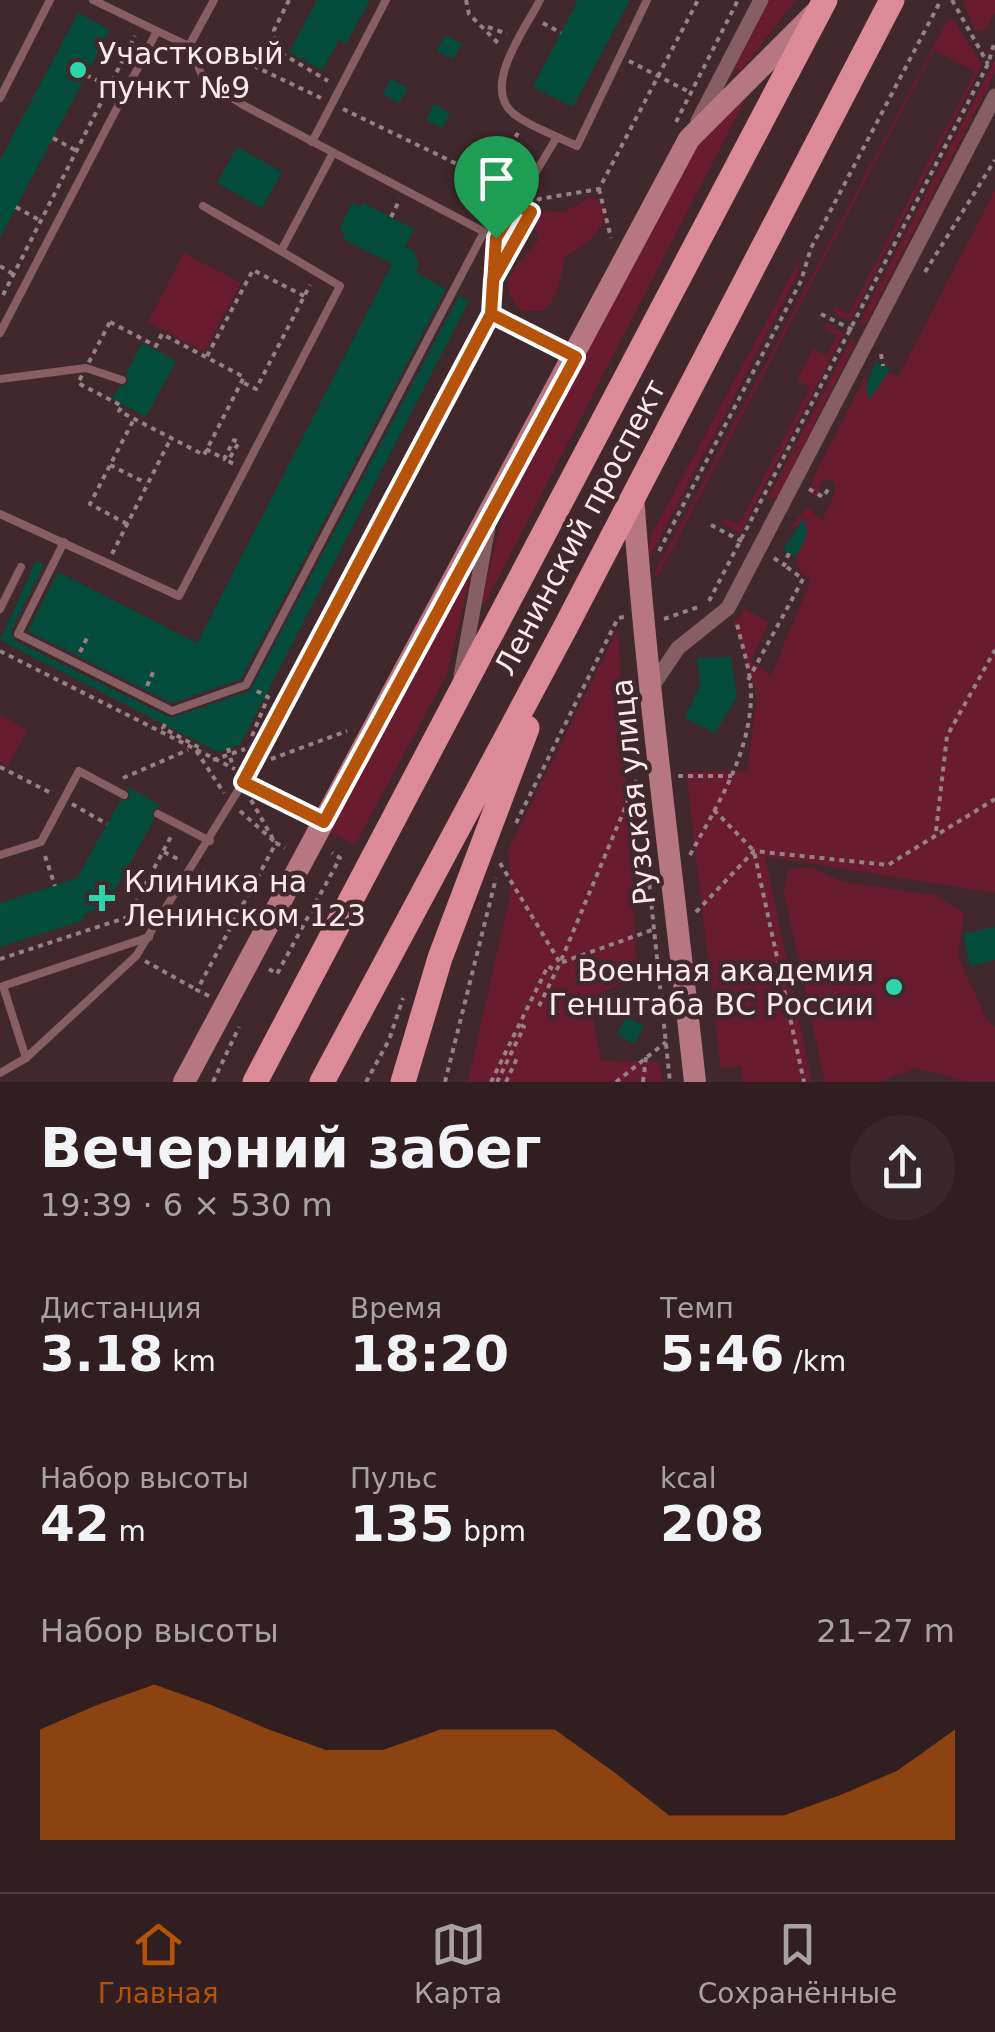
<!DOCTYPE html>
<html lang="ru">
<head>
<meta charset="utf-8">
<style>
	body { margin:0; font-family:"DejaVu Sans",sans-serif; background:#38272a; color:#f1f3f6; height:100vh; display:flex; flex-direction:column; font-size:38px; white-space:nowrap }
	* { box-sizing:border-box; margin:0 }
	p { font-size:32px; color:#a8a2a5 }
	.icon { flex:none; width:55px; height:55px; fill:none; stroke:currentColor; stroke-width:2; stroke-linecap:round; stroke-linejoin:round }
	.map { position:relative; height:1082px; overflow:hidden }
	.details { display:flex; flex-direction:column; background:#301e21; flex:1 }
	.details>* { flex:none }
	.pin { position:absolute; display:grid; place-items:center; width:85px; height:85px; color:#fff; margin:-102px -42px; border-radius:50% 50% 50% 0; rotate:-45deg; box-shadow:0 0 10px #0007 }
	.pin .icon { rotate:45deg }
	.round { display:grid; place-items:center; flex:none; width:105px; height:105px; border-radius:52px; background:#38272a }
	.summary { display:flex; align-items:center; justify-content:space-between; height:170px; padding:0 40px }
	h1 { font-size:55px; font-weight:700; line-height:75px }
	.metrics { display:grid; grid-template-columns:repeat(3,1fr); gap:15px; height:170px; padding:10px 40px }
	.metrics div { display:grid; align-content:center }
	.metrics b { font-size:50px; font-weight:700 }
	.metrics small { font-size:28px; font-weight:400 }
	.metrics p { font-size:28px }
	.chart { height:280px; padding:20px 40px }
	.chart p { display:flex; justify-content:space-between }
	.chart svg { width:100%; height:180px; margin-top:10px; fill:#b45309; opacity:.7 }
	.menu { display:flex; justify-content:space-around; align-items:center; height:140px; border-top:2px solid #4b3c3f; background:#301e21; font-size:28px; color:#a8a2a5 }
	.menu a { display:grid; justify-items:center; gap:5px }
	.menu .active { color:#b45309 }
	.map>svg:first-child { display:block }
</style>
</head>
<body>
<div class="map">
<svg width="995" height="1082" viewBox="0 0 995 1082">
	<rect width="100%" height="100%" fill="#40282c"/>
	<g fill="#691b30">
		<polygon points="770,0 796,0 739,73 735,67"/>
		<polygon points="963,0 995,0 995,13 986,30 974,30"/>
		<polygon points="947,21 954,21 982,65 850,321 833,312 835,307 849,314 975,72 934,50 658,576 654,574"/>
		<polygon points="995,60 995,73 864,327 859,324"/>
		<polygon points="740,95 746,98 486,602 481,603 501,522 515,488 690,154"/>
		<polygon points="995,190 995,893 765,856 812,1082 743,1082 741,1066 721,1069 686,772 747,771 757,695 734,623 745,609 769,622 751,661 771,675 811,580 800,573 796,557 807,535 799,526 790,528 807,507 822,521 836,490 834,482 826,479 820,484 818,497 810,494 813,478 866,375 867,389 874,393 888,373 898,377"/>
		<path d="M 592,196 L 604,208 C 607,231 583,247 565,257 C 559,278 562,294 543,311 L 522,311 C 490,282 521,265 538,241 L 534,218 L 543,211 L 564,212 Z"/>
		<polygon points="184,253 241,283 204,352 148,322"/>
		<polygon points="800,259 797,276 646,564 651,535"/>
		<polygon points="827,324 844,333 740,533 723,524 725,519 739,525 810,388 797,380 813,349 827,356 837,336 824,329"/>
		<polygon points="851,339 856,342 774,503 769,496"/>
		<polygon points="475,556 447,674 355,845 328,831"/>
		<polygon points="618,629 637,977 590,998 601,1061 660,1062 662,1082 468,1082 510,895 508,850"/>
		<polygon points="0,715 27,730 8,766 0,762"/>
		<polygon points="811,867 843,882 934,895 964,912 958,957 987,1020 995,1027 995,1081 965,1081 917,1068 879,1082 825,1082 784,892 788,869"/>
	</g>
	<g fill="#044d3c">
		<polygon points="317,0 370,0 346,44 339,40 322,70 289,52"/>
		<polygon points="578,0 630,0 573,107 533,87"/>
		<polygon points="78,13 110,30 0,238 0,160"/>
		<polygon points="445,35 462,44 453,59 437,51"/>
		<polygon points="391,79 408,88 399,103 383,95"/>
		<polygon points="434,104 450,113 442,128 426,120"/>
		<polygon points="237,147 282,172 262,208 217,183"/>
		<polygon points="352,203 360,207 363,203 414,229 405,247 414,251 419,264 415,272 446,289 241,679 172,703 28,631 58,572 197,643 392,264 343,239 345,233 339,230"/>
		<polygon points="459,296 469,301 240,745 218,752 0,640 36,561 44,565 11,631 15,641 171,718 250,691"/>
		<polygon points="142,343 176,361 146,417 112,399 119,387 129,383 126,374"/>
		<polygon points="876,362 890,369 869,400 866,385"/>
		<polygon points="804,518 807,535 796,557 783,550"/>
		<polygon points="731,657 737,697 715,733 685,718 700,685 697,658"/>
		<polygon points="128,787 162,806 152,810 154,820 105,907 82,915 84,920 0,947 0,903 77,878 120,801 130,799"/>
		<polygon points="995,927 995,960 970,966 963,934"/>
		<polygon points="626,1017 644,1026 634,1044 617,1034"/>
	</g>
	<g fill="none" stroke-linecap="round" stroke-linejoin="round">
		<g stroke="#968184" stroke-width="4" stroke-dasharray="5 5" stroke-linecap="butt">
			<polyline points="289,0 274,30 276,50 328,81"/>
			<polyline points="466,0 469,14 501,46"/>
			<polyline points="952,0 988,64"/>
			<polyline points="543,23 561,33"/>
			<polyline points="488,27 507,34"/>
			<polyline points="273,39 256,67 321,98"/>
			<polyline points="629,61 691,93"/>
			<polyline points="86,75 109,86"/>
			<polyline points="343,109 490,180 495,197 504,200"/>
			<polyline points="676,122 738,0"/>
			<polyline points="53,138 75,150"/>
			<polyline points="490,180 518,133"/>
			<polyline points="599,189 611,238"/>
			<polyline points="16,207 41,221"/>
			<polyline points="391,217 400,199"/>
			<polyline points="508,253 539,199 599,189 698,0"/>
			<polyline points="0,266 13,274"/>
			<polyline points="925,272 995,160"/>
			<polyline points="3,295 135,36"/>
			<polyline points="821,314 853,330"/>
			<polygon points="110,322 156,346 162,334 244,377 204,455 119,411 122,406 78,383"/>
			<polyline points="881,354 883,366"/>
			<polyline points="207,356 253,270 304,296"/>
			<polyline points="244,383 256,389 310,285"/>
			<polyline points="206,449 224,459 234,440 239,442 228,461 234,464"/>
			<polyline points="110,465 146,483"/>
			<polyline points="809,489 823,497 829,488"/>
			<polyline points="127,524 90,504 134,419"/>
			<polyline points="711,525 743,542"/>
			<polyline points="659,551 801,281 811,248 941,0"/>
			<polyline points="112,554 171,438"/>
			<polyline points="774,558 784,565 789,553"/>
			<polyline points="709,601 988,64 995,41"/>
			<polyline points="664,619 701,606"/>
			<polyline points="0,651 235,769"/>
			<polyline points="80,652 89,634"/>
			<polyline points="748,680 803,579 784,565"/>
			<polyline points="147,686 155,668"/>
			<polyline points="165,724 163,728 200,748 197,752 224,793"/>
			<polyline points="252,736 268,697 255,690"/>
			<polyline points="228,748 233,768"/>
			<polyline points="271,759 347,731"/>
			<polyline points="213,760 245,749"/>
			<polyline points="0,767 51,793"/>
			<polyline points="678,776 732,776"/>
			<polyline points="123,778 188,750"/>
			<polyline points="251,800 273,839"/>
			<polyline points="72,804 107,824"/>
			<polyline points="641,805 670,1082"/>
			<polyline points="714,810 754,851 804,1082"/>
			<polyline points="240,811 276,843"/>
			<polyline points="516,823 618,618 624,617"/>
			<polyline points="936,831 947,736 995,650"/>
			<polyline points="164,852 182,861"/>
			<path d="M 690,855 C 717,805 751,753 751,694 C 751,671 742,646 737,624"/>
			<polyline points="45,856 55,886"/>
			<polyline points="500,863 560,963 638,777"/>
			<polyline points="203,872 248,895"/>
			<polyline points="696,912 754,851 888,865 995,799"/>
			<polyline points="0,959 128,917 173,833"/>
			<polyline points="145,961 197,990"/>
			<polyline points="269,969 277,974 340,858 332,853"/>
			<polyline points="209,996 197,990 276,843 285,848"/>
			<polyline points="539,1006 560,963 652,930"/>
			<polyline points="213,1082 239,1027"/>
			<polyline points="366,1082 389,1040 403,998"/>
			<polyline points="445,1082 496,878"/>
			<polyline points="491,1082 548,966 556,971"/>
			<polyline points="497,1082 524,1027 521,1025"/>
			<polyline points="506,1082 518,1056"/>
			<polyline points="616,1082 666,1042"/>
			<polyline points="643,1082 646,1057"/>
		</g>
		<g stroke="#875e64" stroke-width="8">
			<polyline points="93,0 157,31"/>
			<polyline points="0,98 50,0"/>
			<polyline points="557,137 577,146 647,0"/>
			<polyline points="312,142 386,0"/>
			<polyline points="203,206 281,251"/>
			<path d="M 496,238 L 557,137 C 543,130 526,124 514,114 C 480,87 526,28 540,0"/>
			<polyline points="491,313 572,355"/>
			<polyline points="0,333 157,31 189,46 214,0"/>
			<polyline points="0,379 86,368 122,380"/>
			<polyline points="0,514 179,596 340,286 281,251 333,153"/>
			<polyline points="64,542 18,634 172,711 246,685 484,232"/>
			<polyline points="0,609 21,567"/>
			<polyline points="243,782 320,820"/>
			<polyline points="158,814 210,841"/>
			<polyline points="0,855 41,842 79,771 124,795"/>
			<polyline points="26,1058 3,986 149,937"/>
			<polyline points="0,1073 26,1058 136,956 242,784 491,313 496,238 245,106 204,80 189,46"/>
		</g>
		<g stroke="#875e64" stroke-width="15">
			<polyline points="698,121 761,0"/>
			<polyline points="461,676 488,527"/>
			<polyline points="653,685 678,648 728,608 995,96"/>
		</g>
		<g stroke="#b77782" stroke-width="22">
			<path d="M 633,495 C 647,691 674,887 695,1082"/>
			<polyline points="184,1082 689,139 814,14"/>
		</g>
		<g stroke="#dd8a98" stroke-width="25">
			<polyline points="255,1082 825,0"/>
			<polyline points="322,1082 564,630 892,0"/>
			<polyline points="403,1082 440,958 527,728"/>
		</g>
	</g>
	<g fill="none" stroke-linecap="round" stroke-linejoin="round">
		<g stroke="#fff" stroke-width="20">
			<polyline id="route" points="496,238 491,314 576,357 324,822 243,782 491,314 493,280 531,212 516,205 496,238"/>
		</g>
		<use href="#route" stroke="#b45309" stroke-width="12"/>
	</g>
	<g fill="#2dd5ab" stroke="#40282c" stroke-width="4">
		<circle cx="78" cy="70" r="10"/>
		<path d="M97 883h10v10h10v10h-10v10h-10v-10h-10v-10h10z"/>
		<circle cx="894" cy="987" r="10"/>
	</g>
	<g text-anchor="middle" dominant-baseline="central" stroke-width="9" stroke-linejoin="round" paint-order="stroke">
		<g font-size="30" fill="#fbeaec" stroke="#40282c" text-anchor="start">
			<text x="98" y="53">Участковый<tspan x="98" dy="34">пункт №9</tspan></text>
			<text x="124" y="881">Клиника на<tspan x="124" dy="34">Ленинском 123</tspan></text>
			<text x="874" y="970" text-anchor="end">Военная академия<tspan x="874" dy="34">Генштаба ВС России</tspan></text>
		</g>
		<g font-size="30" fill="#fbeaec" stroke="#40282c">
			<text transform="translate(580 527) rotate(-62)">Ленинский проспект</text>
			<text transform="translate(633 792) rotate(-96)">Рузская улица</text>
		</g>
	</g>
</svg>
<div class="pin" style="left:496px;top:238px;background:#1e9e55"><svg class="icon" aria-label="arrive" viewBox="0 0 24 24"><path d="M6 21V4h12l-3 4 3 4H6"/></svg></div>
</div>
<section class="details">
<div class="summary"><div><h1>Вечерний забег</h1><p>19:39 · 6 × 530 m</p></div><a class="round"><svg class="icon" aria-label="share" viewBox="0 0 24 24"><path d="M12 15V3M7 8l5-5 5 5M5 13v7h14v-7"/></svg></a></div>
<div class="metrics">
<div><p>Дистанция</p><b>3.18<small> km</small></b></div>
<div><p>Время</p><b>18:20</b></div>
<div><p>Темп</p><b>5:46<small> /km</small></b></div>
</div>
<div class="metrics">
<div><p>Набор высоты</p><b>42<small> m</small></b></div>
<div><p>Пульс</p><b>135<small> bpm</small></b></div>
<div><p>kcal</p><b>208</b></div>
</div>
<div class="chart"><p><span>Набор высоты</span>21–27 m</p>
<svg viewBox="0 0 160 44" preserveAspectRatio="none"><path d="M0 44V17L10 11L20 6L30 11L40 17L50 22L60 22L70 17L80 17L90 17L100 27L110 38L120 38L130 38L140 33L150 27L160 17V44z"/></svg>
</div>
</section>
<nav class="menu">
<a class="active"><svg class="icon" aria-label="home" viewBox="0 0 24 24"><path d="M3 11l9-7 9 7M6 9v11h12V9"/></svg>Главная</a>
<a><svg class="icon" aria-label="map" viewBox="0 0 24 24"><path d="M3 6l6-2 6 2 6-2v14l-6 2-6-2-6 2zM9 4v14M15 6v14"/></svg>Карта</a>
<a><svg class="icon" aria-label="saved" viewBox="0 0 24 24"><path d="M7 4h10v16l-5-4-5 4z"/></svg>Сохранённые</a>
</nav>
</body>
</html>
